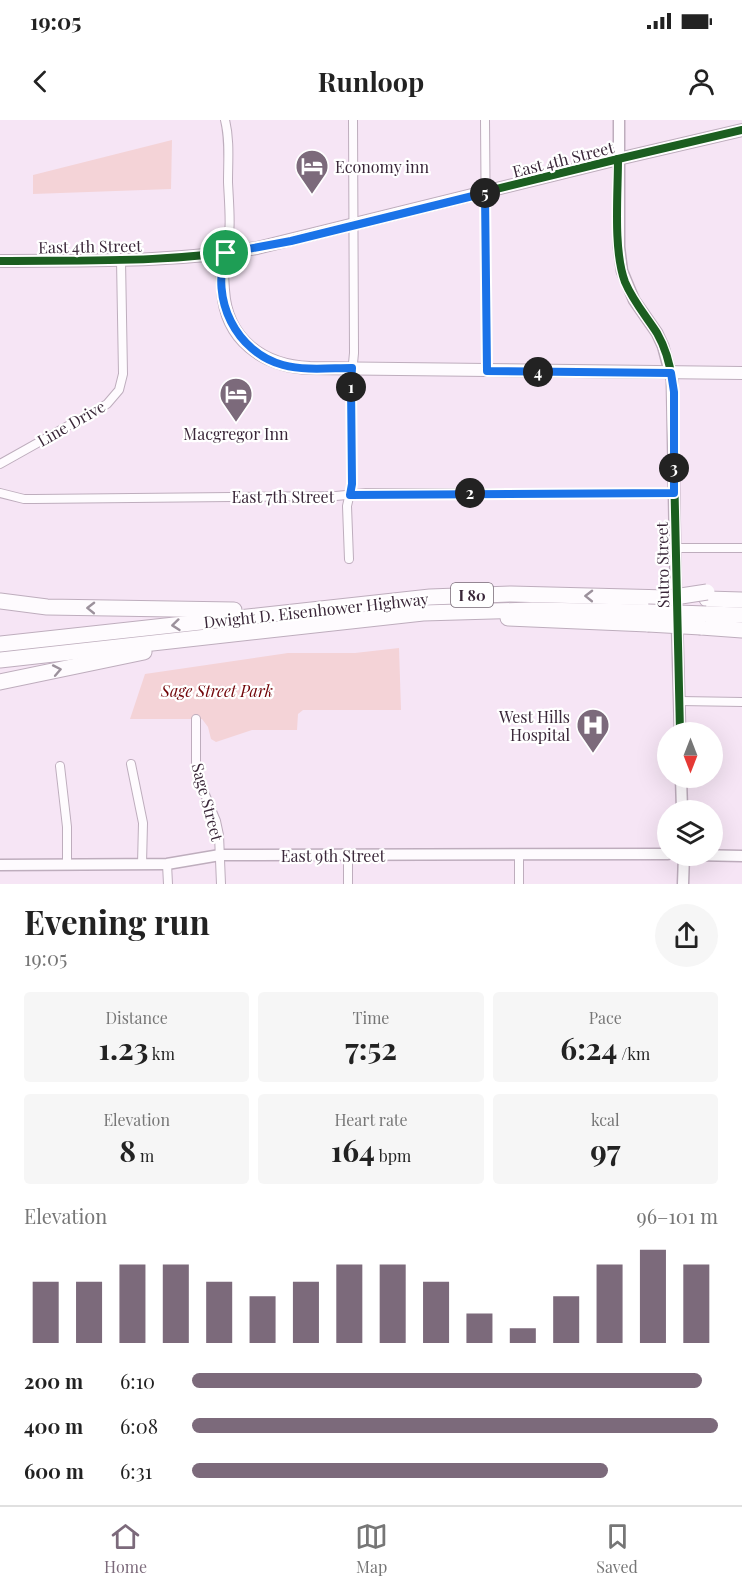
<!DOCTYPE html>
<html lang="en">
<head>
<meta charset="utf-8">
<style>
	body { margin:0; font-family:"Playfair Display",serif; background:#f6f6f6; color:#222; height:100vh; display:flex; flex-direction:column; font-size:22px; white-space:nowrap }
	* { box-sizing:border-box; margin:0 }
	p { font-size:20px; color:#767676 }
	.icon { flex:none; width:33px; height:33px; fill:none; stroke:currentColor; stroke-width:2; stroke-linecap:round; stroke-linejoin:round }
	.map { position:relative; height:764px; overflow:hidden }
	.panel { display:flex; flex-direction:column; background:#fff; flex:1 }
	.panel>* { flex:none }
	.needle { width:39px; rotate:180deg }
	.tools { position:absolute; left:657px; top:602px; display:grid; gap:12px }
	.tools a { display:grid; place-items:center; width:66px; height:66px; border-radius:50%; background:#fff; box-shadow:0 6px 24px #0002; font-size:30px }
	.pin { position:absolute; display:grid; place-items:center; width:51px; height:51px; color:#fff; margin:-26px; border:3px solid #fff; border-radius:50%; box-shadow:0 2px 6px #0007 }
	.km { position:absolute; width:30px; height:30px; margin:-15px; border-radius:50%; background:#222; color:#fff; font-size:16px; line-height:30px; text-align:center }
	.round { display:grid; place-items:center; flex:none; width:63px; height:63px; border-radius:32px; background:#f6f6f6 }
	.head { display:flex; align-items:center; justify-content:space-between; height:102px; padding:0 24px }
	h1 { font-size:33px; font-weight:700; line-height:45px }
	.figures { display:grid; grid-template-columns:repeat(3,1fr); gap:9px; height:102px; padding:6px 24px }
	.figures div { display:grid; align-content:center; border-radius:6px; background:#f6f6f6; text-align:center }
	.figures b { font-size:30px; font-weight:700 }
	.figures small { font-size:16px; font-weight:400 }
	.figures p { font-size:16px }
	.chart { height:168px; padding:12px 24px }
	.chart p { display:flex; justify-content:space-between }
	.chart svg { width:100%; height:108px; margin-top:6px; stroke:#7c6a7b; stroke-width:6 }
	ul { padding:0 24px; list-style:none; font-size:20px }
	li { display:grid; grid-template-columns:96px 72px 1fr; align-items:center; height:45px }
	li i { height:15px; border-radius:8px; background:#7c6a7b }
	.status { display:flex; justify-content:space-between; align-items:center; height:42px; padding:0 30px; background:#fff; direction:ltr }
	.status svg { height:16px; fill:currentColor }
	header { display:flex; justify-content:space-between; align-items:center; height:78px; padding:0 24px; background:#fff; font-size:27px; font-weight:700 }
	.menu { display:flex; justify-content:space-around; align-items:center; height:84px; border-top:2px solid #e0e0e0; background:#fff; font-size:16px; color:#767676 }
	.menu a { display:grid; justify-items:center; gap:3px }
	.menu .active { color:#7c6a7b }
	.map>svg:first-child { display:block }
</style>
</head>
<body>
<div class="status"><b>19:05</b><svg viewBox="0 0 49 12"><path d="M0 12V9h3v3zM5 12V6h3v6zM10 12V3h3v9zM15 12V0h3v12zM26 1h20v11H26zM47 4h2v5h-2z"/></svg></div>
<header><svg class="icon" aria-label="back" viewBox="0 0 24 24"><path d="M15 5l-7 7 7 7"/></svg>Runloop<svg class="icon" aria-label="person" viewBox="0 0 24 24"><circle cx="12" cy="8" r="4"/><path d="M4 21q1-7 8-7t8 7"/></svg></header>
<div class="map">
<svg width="742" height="764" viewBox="0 0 742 764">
	<rect width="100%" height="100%" fill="#f6e5f5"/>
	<g fill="#f4d3d7">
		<polygon points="172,20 171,69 33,74 33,55"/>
		<polygon points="399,528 401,590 303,590 298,594 297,610 252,610 216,622 211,619 208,607 202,599 130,599 145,554 288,533 355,533"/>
	</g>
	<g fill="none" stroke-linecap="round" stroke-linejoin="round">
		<g stroke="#beadbd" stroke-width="10">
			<g id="minor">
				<path d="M 225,0 C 230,20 228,41 228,62 C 229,85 232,111 226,133"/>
				<polyline points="485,0 487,251"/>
				<polyline points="0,344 107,284 119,270 123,254 121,140"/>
				<polyline points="0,373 24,379 34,379 336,376 366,373 674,373"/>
				<polyline points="675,428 742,428"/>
				<polyline points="349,439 347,386 352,364 351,264 354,233 353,0"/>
				<polyline points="680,581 742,582"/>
				<polyline points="196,599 196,643 199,660 216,701 219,715 221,764"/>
				<polyline points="131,644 143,703 142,744"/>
				<polyline points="60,646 67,707 67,745"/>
				<polyline points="519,734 519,764"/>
				<polyline points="348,735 348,764"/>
				<polyline points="167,744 168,764"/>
			</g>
		</g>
		<g stroke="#beadbd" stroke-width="13">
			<g id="tertiary">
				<polyline points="619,0 619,127 622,151 634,180 657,213 663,226 672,260 676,483"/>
				<polyline points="677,501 680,612"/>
				<polyline points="681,657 682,690"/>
				<polyline points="694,735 742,736"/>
				<polyline points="0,745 167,744 220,735 668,734"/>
				<polyline points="683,764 684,735"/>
			</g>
		</g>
		<g stroke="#beadbd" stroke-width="14">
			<g id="secondary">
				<path d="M 226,133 C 221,146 222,157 223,170 C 226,220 263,246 310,248 L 742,253"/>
				<path d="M 0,141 C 86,140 173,143 257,128 L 618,39 L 742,10"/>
			</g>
		</g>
		<g stroke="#beadbd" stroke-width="17">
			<g id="motorway">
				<polyline points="707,479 742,480"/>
				<polyline points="0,481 47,487 234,490"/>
				<polyline points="706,494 742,495"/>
				<polyline points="508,498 648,504"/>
				<polyline points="701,507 742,510"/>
				<polyline points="0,524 430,477 511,474 668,478"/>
				<polyline points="0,540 423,493 532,490 648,492"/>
				<polyline points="0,562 144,532"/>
			</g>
		</g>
		<use href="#minor" stroke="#fefbfe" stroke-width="8"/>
		<use href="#tertiary" stroke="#fefbfe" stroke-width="10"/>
		<use href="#secondary" stroke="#fefbfe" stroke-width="12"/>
		<use href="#motorway" stroke="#fefbfe" stroke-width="15"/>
		<g stroke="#beadbd" stroke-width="17" stroke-linecap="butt">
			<g id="motorway-bridge">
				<polyline points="668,478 707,472"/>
				<polyline points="648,492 706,494"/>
				<polyline points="648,504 701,507"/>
			</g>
		</g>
		<use href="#motorway-bridge" stroke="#fefbfe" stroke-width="15"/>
		<g stroke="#fff" stroke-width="11">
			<g id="cycleway">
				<path d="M 618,39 C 618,74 613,130 625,162 C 633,181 646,196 657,213 C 665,227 670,244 672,260 L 680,612"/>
				<path d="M 0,141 C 86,140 173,143 257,128 L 618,39 L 742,10"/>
			</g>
		</g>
		<use href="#cycleway" stroke="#1b5e20" stroke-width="8"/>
	</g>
	<defs><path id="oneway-chevron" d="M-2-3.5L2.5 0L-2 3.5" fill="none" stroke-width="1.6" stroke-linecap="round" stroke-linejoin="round" transform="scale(1.5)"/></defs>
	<g stroke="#9c919c">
		<use href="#oneway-chevron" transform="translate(589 476) rotate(-179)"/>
		<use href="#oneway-chevron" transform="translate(91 488) rotate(-179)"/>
		<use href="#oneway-chevron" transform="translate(176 505) rotate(174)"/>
		<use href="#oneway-chevron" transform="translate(57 550) rotate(-11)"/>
	</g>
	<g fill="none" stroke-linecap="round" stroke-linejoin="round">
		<g stroke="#fff" stroke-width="12">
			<path id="route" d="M 485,73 L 487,251 L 671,253 L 674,272 L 674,373 L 350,375 L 352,364 L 351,264 L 352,248 C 330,248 305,251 283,245 C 236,232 210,179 226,133 L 291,121 Z"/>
		</g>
		<use href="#route" stroke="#1a73e8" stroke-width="8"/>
	</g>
	<defs>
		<g id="hotel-pin" transform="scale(1.725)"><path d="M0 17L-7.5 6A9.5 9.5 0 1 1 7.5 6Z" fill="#7c6a7b" stroke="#fff"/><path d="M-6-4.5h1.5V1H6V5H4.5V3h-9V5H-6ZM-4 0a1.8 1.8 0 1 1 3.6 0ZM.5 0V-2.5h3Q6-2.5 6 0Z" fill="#fff"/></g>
		<g id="hospital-pin" transform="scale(1.725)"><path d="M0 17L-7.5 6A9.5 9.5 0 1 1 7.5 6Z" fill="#7c6a7b" stroke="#fff"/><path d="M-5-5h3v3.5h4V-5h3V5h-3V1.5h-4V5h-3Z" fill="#fff"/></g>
	</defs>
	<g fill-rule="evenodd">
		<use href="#hotel-pin" x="312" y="46"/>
		<use href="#hotel-pin" x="236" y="274"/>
		<use href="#hospital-pin" x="593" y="605"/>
	</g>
	<g text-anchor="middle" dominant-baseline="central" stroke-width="4.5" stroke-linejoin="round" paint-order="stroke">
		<rect fill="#fff" stroke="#756874" stroke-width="1.5" x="451" y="463" width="42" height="24" rx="4.5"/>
		<g font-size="15" font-weight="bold" fill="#3a2739">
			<text x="472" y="475">I 80</text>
		</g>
		<g font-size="16" fill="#3a2739" stroke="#fff">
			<text transform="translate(563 39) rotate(-14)">East 4th Street</text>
			<text transform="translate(90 126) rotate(-1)">East 4th Street</text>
			<text transform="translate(71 303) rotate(-30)">Line Drive</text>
			<text x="283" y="376">East 7th Street</text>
			<text transform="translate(662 445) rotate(-91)">Sutro Street</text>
			<text transform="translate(316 490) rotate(-6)">Dwight D. Eisenhower Highway</text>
			<text transform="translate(208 682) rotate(75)">Sage Street</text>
			<text x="333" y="735">East 9th Street</text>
		</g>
		<g font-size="16" fill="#3a2739" stroke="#fff" text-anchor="start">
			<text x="335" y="46">Economy inn</text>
			<text x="236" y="313" text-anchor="middle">Macgregor Inn</text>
			<text x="570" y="596" text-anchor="end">West Hills<tspan x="570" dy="18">Hospital</tspan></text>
		</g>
		<g font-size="16" font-style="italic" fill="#700307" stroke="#fff">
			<text x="217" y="570">Sage Street Park</text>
		</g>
	</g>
</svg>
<div class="tools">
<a><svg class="needle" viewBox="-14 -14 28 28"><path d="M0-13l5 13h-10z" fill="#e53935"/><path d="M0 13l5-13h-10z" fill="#767676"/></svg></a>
<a><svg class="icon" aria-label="layers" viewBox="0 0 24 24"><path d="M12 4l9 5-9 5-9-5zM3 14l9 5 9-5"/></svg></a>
</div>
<div class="pin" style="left:226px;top:133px;background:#1e9e55"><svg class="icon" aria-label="arrive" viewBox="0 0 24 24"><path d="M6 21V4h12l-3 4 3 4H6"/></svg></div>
<b class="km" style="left:351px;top:267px">1</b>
<b class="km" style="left:470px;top:373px">2</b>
<b class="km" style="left:674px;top:348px">3</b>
<b class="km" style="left:538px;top:252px">4</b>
<b class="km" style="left:485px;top:73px">5</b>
</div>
<section class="panel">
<div class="head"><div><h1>Evening run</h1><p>19:05</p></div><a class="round"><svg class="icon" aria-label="share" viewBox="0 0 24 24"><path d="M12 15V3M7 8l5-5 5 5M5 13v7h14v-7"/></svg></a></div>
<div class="figures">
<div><p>Distance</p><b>1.23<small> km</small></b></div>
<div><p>Time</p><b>7:52</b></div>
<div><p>Pace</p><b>6:24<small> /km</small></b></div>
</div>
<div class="figures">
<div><p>Elevation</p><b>8<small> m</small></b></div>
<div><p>Heart rate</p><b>164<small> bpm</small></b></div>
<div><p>kcal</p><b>97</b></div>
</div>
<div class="chart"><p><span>Elevation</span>96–101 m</p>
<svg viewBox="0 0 160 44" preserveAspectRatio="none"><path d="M5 44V19M15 44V19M25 44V12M35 44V12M45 44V19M55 44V25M65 44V19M75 44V12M85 44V12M95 44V19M105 44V32M115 44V38M125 44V25M135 44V12M145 44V6M155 44V12"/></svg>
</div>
<ul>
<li><b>200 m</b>6:10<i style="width:97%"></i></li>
<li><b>400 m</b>6:08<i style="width:100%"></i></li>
<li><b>600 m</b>6:31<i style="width:79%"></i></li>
</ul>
</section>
<nav class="menu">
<a class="active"><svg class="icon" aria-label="home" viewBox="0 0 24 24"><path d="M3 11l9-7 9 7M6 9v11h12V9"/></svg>Home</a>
<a><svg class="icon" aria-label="map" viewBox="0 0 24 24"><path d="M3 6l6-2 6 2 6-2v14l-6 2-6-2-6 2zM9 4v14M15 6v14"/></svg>Map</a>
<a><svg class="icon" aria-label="saved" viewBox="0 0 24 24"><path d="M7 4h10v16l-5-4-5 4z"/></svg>Saved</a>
</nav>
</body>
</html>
